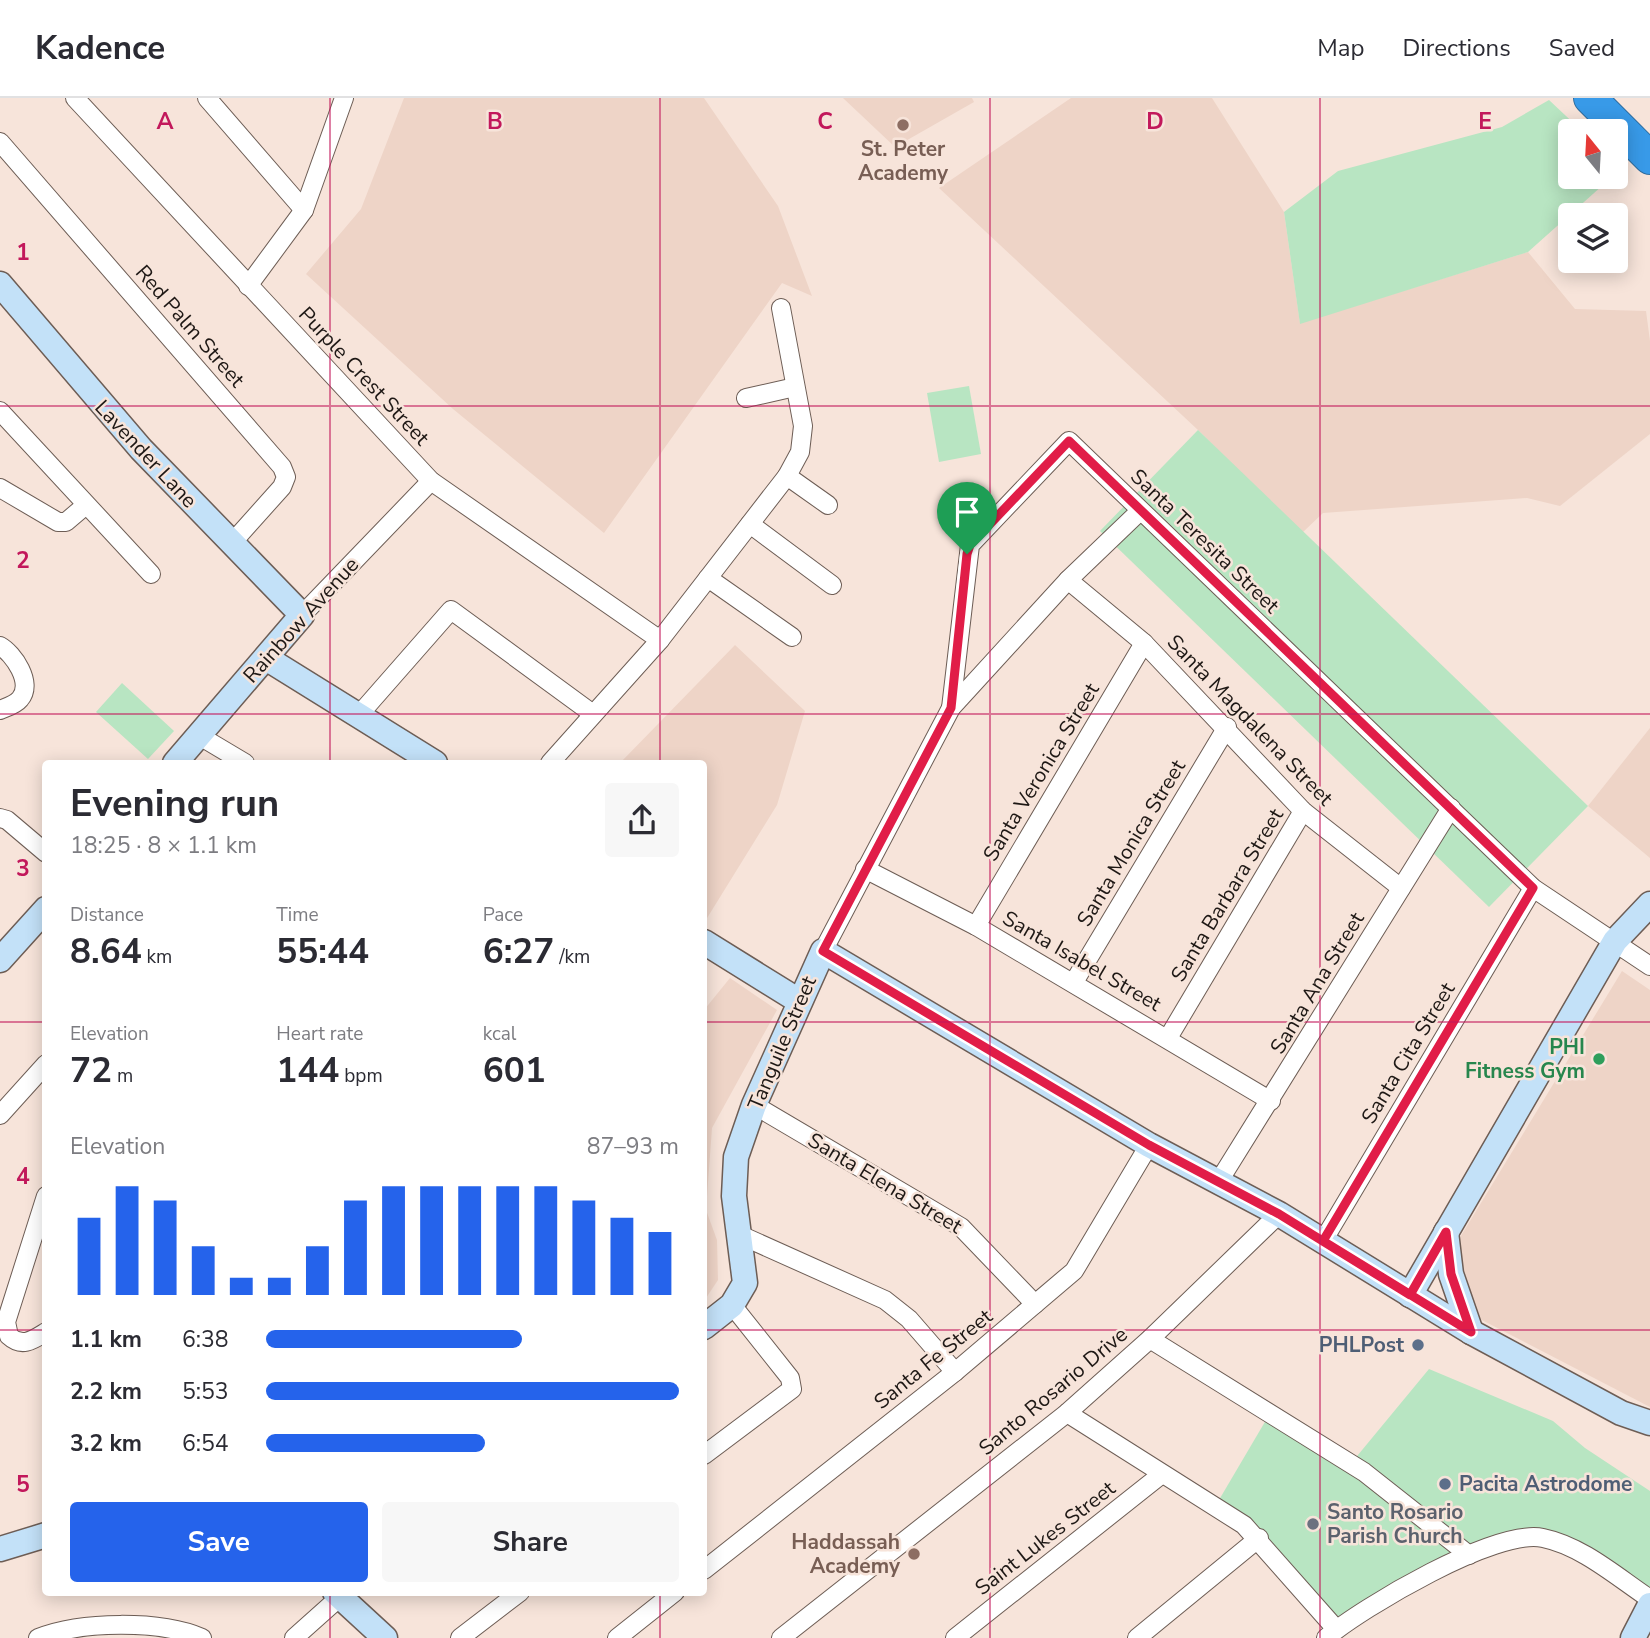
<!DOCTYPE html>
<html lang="en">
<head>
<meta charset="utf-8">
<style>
	body { margin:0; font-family:"Nunito Sans",sans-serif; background:#f7f7f7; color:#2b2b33; height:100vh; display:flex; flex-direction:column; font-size:26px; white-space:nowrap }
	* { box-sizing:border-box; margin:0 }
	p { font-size:23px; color:#7c7c81 }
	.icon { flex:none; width:38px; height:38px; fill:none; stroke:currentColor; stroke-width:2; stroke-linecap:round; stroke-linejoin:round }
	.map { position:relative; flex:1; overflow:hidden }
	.side { position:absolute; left:42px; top:662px; width:665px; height:836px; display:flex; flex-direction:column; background:#fff; border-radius:7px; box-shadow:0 4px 18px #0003 }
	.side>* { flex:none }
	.needle { width:46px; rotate:342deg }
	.controls { position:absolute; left:1558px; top:21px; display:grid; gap:14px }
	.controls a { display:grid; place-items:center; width:70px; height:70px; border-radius:7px; background:#fff; box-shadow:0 4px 18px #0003; font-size:35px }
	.pin { position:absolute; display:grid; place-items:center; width:60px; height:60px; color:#fff; margin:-72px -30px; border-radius:50% 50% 50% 0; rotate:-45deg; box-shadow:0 0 7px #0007 }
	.pin .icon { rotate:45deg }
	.round { display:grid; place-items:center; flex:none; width:74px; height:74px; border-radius:7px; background:#f7f7f7 }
	.headline { display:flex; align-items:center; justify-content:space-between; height:119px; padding:0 28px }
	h1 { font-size:38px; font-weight:700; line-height:52px }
	.figures { display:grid; grid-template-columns:repeat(3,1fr); gap:10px; height:119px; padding:7px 28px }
	.figures div { display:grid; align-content:center }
	.figures b { font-size:35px; font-weight:700 }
	.figures small { font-size:19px; font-weight:400 }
	.figures p { font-size:19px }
	.chart { height:196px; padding:14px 28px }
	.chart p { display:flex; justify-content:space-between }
	.chart svg { width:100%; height:126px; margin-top:7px; stroke:#2563eb; stroke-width:6 }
	.button { display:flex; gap:14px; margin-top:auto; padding:14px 28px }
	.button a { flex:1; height:80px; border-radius:7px; background:#2563eb; color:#fff; font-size:28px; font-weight:700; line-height:80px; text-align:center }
	.button a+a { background:#f7f7f7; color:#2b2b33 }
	ul { padding:0 28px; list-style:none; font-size:23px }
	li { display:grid; grid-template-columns:112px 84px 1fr; align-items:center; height:52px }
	li i { height:18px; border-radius:9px; background:#2563eb }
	header { display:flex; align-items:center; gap:42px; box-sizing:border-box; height:98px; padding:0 35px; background:#fff; border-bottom:2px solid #e1e1e2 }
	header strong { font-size:33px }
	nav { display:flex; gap:38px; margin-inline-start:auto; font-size:24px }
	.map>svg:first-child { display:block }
</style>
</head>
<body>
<header>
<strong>Kadence</strong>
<nav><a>Map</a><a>Directions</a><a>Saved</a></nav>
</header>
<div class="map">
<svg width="1650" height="1540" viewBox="0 0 1650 1540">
	<rect width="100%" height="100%" fill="#f7e4da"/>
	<g fill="#eed4c7">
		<polygon points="404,0 704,0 778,108 812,198 782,185 604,435 453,311 306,176 361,111"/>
		<polygon points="843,0 972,0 974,4 895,49"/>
		<polygon points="1071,0 1212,0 1284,114 1300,225 1528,154 1575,211 1646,213 1650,243 1650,336 1560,408 1527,400 1323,415 1302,435 1198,332 939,90"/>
		<polygon points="735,547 805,613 777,707 704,825 704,665 620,665"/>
		<polygon points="1650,630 1650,760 1588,708"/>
		<polygon points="1622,873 1650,892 1650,1309 1478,1220 1456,1146"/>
		<polygon points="730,880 777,912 712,1030 706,1112 717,1142 718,1182 704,1203 704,912"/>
	</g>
	<g fill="#b8e5c2">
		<polygon points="1549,2 1582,33 1570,33 1570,79 1612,79 1528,154 1300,226 1284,114 1338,73 1502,29"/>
		<polygon points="969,288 981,356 939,364 927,295"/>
		<polygon points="1198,332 1588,708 1489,809 1100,433"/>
		<polygon points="122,585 174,633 148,661 96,614"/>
		<polygon points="1429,1271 1553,1323 1585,1350 1650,1393 1650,1498 1539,1437 1469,1457 1353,1363"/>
		<polygon points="1269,1317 1464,1456 1336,1522 1216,1407"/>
	</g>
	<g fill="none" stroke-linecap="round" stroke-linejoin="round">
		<g stroke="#6d5d55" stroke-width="20">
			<g id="street">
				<polyline points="75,0 431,383 660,542"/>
				<polyline points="207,0 304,112"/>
				<polyline points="0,44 282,369 286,379 282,389 231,446"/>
				<polyline points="248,188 304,112 344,0"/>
				<polyline points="746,300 795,289"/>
				<polyline points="0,313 151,476"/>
				<polyline points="787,378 828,407"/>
				<polyline points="0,390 58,424 66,424 86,407"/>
				<polyline points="750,426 832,487"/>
				<polyline points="708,480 792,539"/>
				<polyline points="1068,482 1144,545 1303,713 1401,790"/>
				<polyline points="302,517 431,383"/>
				<path d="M 0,548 C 13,555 34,585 20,601 C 15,607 7,609 0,612"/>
				<polyline points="951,610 970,447 1069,343 1533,790 1650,868"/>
				<polyline points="358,618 451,512 593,616"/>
				<polyline points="198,637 245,665"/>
				<polyline points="550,665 660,542 787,378 800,354 803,328 781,210"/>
				<polyline points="0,720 7,722 46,755"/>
				<polyline points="865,771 976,828 1271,1003"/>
				<polyline points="976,828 1144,545"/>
				<polyline points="823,853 951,610 1068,482 1140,413"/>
				<polyline points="1074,884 1227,629"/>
				<polyline points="1168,940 1303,713"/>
				<polyline points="754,1007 961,1129 1035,1206"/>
				<polyline points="0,1017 46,966"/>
				<polyline points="1219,1083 1451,710"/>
				<path d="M 46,1098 L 6,1224 L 9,1238 C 22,1250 33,1242 46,1234"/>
				<polyline points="738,1136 885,1202 909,1221 955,1274"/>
				<polyline points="1323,1143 1533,790"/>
				<polyline points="1150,1241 1364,1374 1469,1457"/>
				<polyline points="1067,1315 1244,1427 1336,1531"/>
				<polyline points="704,1357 792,1291 790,1280 732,1207"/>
				<polyline points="704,1472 955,1274 1074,1173 1149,1047"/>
				<path d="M 38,1540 C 81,1523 160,1522 202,1540"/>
				<polyline points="294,1540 341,1498"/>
				<polyline points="460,1540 520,1494"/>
				<polyline points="617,1540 675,1494"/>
				<polyline points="781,1540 1067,1315 1150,1241 1279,1116"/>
				<polyline points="955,1540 1162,1376"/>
				<polyline points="1137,1540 1259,1440"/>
				<path d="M 1326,1540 C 1363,1509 1496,1430 1543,1440 C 1582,1448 1617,1479 1650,1501"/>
			</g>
		</g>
		<g stroke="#6d5d55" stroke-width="27">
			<g id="secondary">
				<polyline points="0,186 141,351 302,517 175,665"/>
				<polyline points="266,560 435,665"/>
				<polyline points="704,844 799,903"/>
				<polyline points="0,862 46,811"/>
				<polyline points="1446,1134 1451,1176 1471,1234"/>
				<polyline points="1410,1197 1615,843 1650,806"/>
				<polyline points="704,1229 732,1207 745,1185 734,1098 736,1059 754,1007 823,853 1149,1047 1279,1116 1471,1234 1621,1315 1650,1325"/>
				<polyline points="0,1451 46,1437"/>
				<polyline points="335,1494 385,1540"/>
				<polyline points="1633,1540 1650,1507"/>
			</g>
		</g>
		<g stroke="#2f6c9e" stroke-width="34">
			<polyline id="highway" points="1590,0 1650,60"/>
		</g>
		<use href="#street" stroke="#fff" stroke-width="18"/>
		<use href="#secondary" stroke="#c3e1f8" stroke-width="24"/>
		<use href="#highway" stroke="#389ae8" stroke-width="32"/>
	</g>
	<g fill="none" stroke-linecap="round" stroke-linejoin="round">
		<g stroke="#fff" stroke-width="14">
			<polyline id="route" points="967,456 951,610 823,853 1149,1047 1279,1116 1410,1197 1446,1134 1451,1176 1471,1234 1323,1143 1533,790 1069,343 970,447 967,456"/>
		</g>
		<use href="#route" stroke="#e11d48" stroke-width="9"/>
	</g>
	<path fill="none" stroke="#c2185b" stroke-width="2" stroke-opacity="0.55" d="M 330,0 L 330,665M 660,0 L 660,665M 990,0 L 990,1540M 1320,0 L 1320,1540M 0,308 L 1650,308M 0,616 L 1650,616M 0,924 L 46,924M 704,924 L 1650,924M 0,1232 L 46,1232M 704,1232 L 1650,1232M 330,1494 L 330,1540M 660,1494 L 660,1540"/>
	<g fill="#8d6e63" stroke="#f7e4da" stroke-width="2.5">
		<circle cx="903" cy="27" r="7"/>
		<circle cx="914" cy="1456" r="7"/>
	</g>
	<circle fill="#2e9e5b" stroke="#f7e4da" stroke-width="2.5" cx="1599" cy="961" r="7"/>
	<g fill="#5c6f8a" stroke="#f7e4da" stroke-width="2.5">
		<circle cx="1418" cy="1247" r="7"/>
		<circle cx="1445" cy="1386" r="7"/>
	</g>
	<circle fill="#6b7280" stroke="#f7e4da" stroke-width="2.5" cx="1313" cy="1426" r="7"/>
	<g text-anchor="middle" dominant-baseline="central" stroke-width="5" stroke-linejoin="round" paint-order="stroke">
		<g font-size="21" font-weight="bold" fill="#785e54" stroke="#f7e4da">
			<text x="903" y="51">St. Peter<tspan x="903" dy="24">Academy</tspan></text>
			<text x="900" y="1444" text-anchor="end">Haddassah<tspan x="900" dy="24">Academy</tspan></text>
		</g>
		<g font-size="21" fill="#1e1815" stroke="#f7e4da">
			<text transform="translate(190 228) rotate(49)">Red Palm Street</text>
			<text transform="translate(364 278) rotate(47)">Purple Crest Street</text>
			<text transform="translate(146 356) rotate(47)">Lavender Lane</text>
			<text transform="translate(1205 443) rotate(44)">Santa Teresita Street</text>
			<text transform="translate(301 522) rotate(-48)">Rainbow Avenue</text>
			<text transform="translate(1250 622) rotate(46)">Santa Magdalena Street</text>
			<text transform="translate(1041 674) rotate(-59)">Santa Veronica Street</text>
			<text transform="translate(1131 745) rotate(-59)">Santa Monica Street</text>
			<text transform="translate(1227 797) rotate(-59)">Santa Barbara Street</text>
			<text transform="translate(1082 863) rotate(30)">Santa Isabel Street</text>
			<text transform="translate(1317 885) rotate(-59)">Santa Ana Street</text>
			<text transform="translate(782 945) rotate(-67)">Tanguile Street</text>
			<text transform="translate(1408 955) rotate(-59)">Santa Cita Street</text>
			<text transform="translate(885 1085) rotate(31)">Santa Elena Street</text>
			<text transform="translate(933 1261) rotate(-39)">Santa Fe Street</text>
			<text transform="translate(1053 1293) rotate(-40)">Santo Rosario Drive</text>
			<text transform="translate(1045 1440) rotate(-38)">Saint Lukes Street</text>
		</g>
		<g font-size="21" font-weight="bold" fill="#27864d" stroke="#f7e4da" text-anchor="end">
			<text x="1585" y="949">PHI<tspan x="1585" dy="24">Fitness Gym</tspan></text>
		</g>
		<g font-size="21" font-weight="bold" fill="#4e5e75" stroke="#f7e4da" text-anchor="end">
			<text x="1404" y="1247">PHLPost</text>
			<text x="1459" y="1386" text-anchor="start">Pacita Astrodome</text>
		</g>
		<g font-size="21" font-weight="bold" fill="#5b616d" stroke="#f7e4da" text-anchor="start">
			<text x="1327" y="1414">Santo Rosario<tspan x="1327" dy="24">Parish Church</tspan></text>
		</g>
	</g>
	<g font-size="23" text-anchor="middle" font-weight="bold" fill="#c2185b" stroke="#f7e4da" stroke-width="5" stroke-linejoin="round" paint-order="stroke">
		<text x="165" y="31">A</text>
		<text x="495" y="31">B</text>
		<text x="825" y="31">C</text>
		<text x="1155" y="31">D</text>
		<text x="1485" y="31">E</text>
		<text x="23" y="162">1</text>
		<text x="23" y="470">2</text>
		<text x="23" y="778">3</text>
		<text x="23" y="1086">4</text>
		<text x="23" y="1394">5</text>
	</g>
</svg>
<div class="controls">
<a><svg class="needle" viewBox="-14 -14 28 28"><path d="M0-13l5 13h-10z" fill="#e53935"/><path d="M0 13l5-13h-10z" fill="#7c7c81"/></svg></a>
<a><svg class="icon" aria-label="layers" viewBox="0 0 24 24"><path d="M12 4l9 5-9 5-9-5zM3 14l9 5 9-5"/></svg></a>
</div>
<div class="pin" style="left:967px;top:456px;background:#1e9e55"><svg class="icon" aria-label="arrive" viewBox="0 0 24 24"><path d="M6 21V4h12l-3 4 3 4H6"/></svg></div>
<section class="side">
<div class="headline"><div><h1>Evening run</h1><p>18:25 · 8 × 1.1 km</p></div><a class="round"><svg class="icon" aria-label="share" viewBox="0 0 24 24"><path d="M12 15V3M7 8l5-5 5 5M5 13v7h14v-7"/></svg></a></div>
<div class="figures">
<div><p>Distance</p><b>8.64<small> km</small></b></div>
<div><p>Time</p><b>55:44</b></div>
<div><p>Pace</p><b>6:27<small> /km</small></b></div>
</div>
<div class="figures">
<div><p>Elevation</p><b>72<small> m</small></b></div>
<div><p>Heart rate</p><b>144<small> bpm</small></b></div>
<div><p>kcal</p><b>601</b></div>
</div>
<div class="chart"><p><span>Elevation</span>87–93 m</p>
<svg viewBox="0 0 160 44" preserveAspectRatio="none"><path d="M5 44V17M15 44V6M25 44V11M35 44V27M45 44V38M55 44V38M65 44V27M75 44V11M85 44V6M95 44V6M105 44V6M115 44V6M125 44V6M135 44V11M145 44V17M155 44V22"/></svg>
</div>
<ul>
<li><b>1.1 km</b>6:38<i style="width:62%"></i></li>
<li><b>2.2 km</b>5:53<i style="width:100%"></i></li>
<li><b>3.2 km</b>6:54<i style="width:53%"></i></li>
</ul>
<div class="button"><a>Save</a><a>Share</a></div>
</section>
</div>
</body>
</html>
